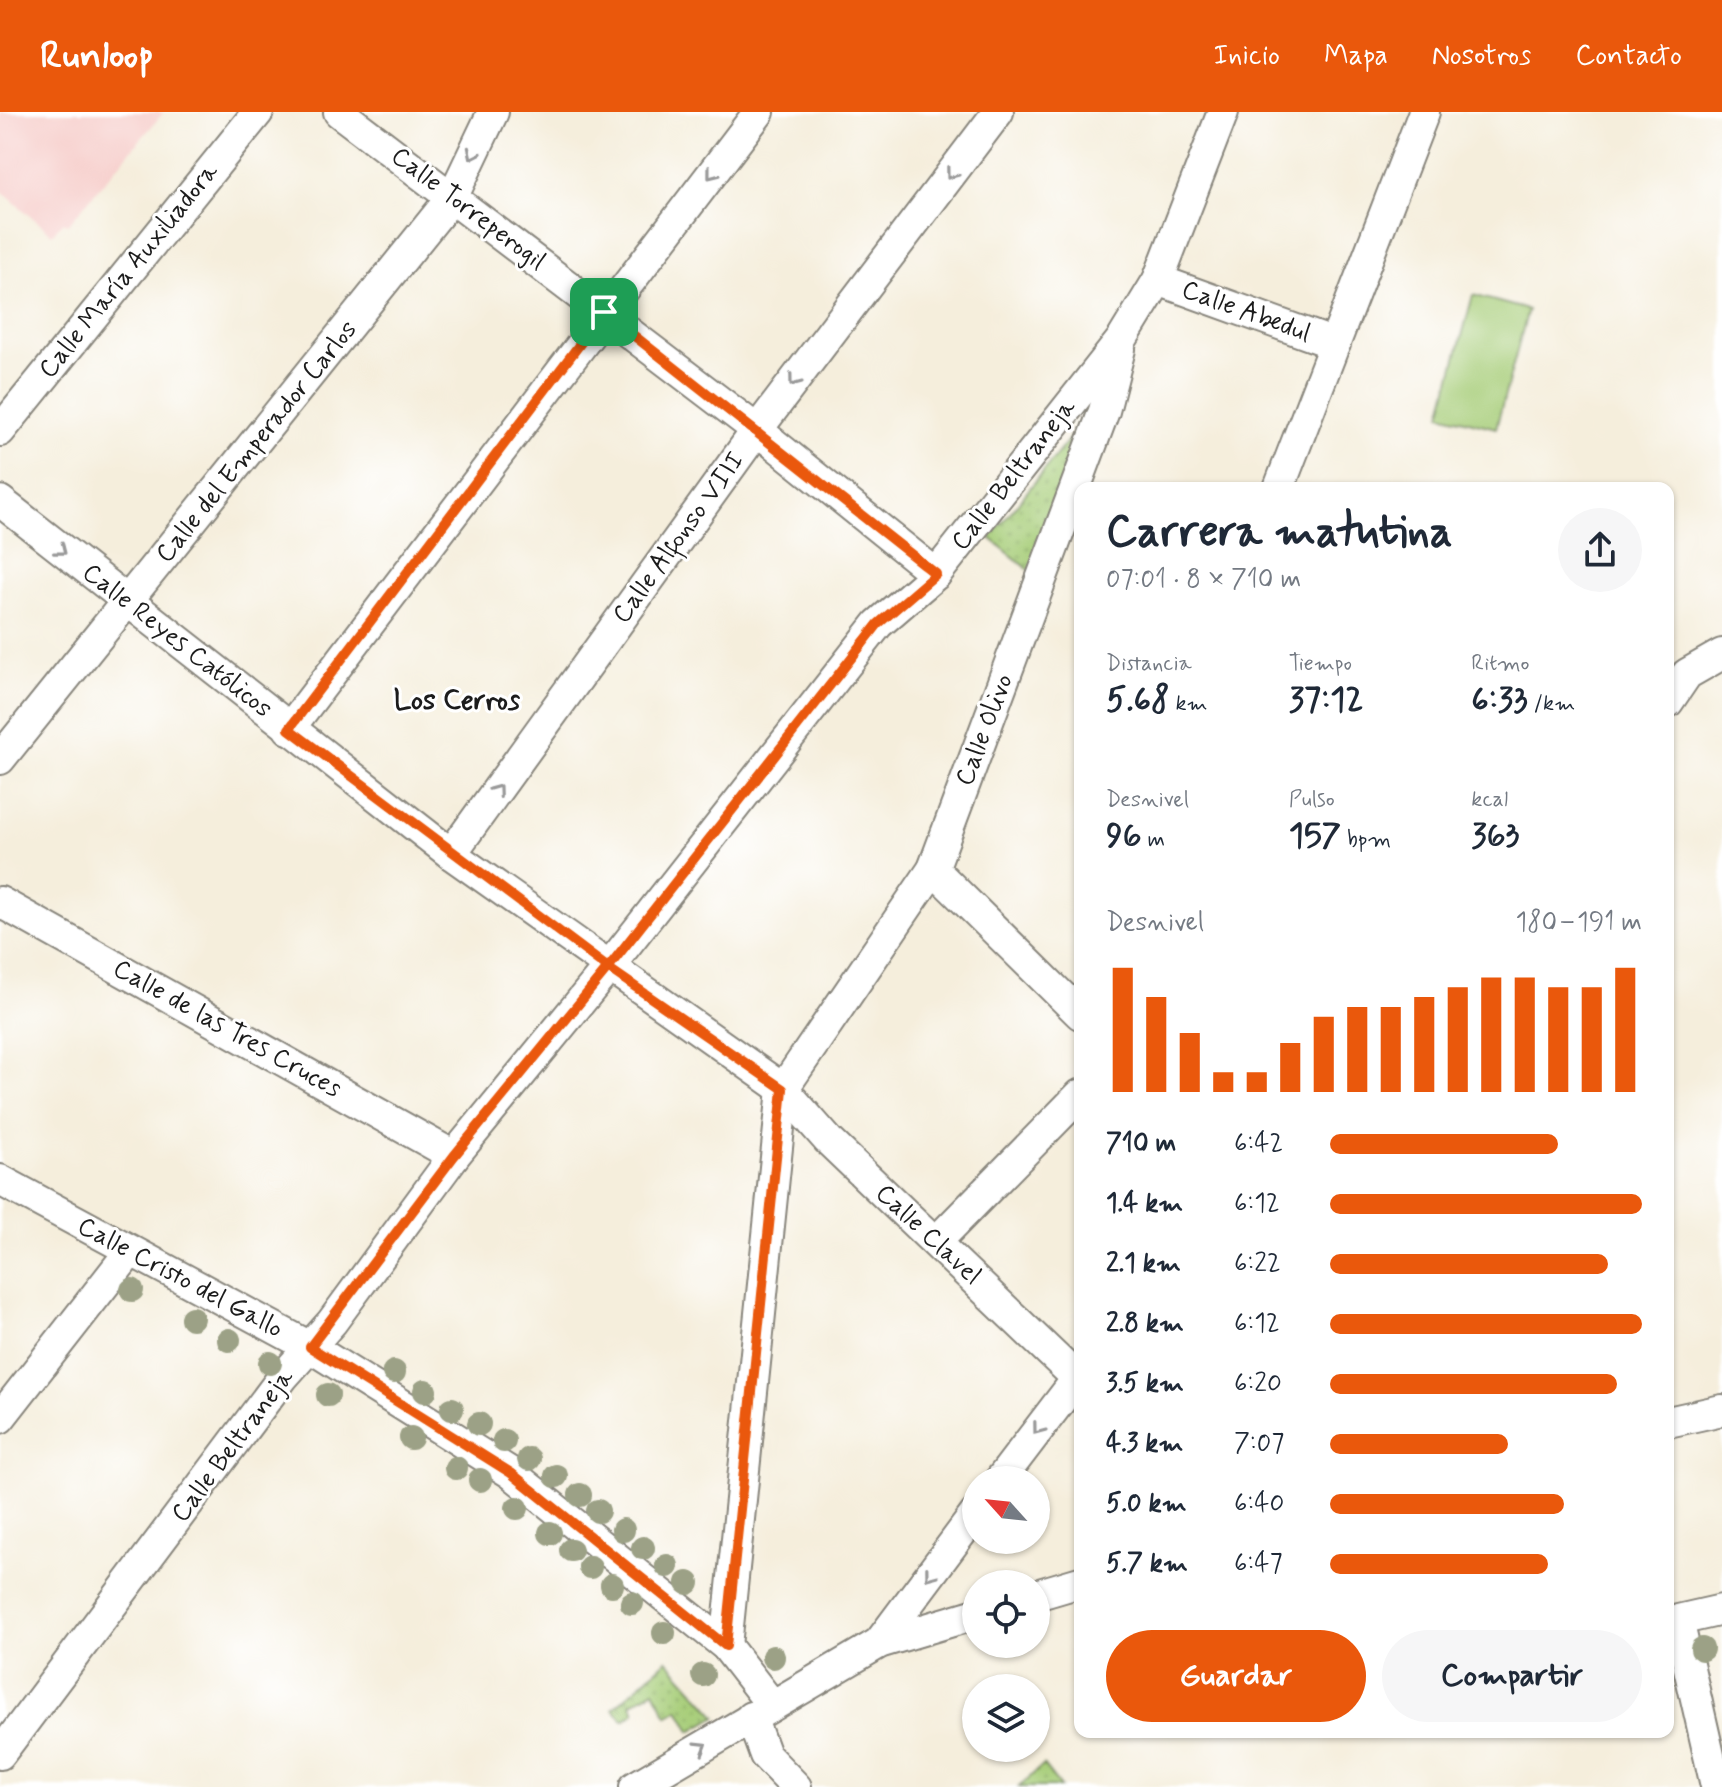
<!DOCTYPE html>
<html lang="es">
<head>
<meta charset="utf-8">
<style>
	body { margin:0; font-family:Mynerve,sans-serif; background:#f6f6f7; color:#1f2937; height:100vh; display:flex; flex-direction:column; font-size:30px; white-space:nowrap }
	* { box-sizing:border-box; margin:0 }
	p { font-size:26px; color:#747a83 }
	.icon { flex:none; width:44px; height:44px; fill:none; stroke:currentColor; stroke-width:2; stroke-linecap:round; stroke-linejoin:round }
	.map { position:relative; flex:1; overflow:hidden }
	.panel { position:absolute; left:1074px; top:370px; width:600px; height:1256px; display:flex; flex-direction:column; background:#fff; border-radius:16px; box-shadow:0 2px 6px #0004 }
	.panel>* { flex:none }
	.needle { width:52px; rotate:297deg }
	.buttons { position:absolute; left:962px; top:1354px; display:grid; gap:16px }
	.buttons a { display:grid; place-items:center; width:88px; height:88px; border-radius:50%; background:#fff; box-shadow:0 2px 6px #0004; font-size:40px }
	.pin { position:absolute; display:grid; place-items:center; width:68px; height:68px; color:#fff; margin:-34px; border-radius:16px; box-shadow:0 4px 12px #0006 }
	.round { display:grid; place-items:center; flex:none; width:84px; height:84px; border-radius:42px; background:#f6f6f7 }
	.overview { display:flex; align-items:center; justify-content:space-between; height:136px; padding:0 32px }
	h1 { font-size:44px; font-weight:700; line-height:60px }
	.figures { display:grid; grid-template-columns:repeat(3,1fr); gap:12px; height:136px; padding:8px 32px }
	.figures div { display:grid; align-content:center }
	.figures b { font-size:34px; font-weight:700 }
	.figures small { font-size:22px; font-weight:400 }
	.figures p { font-size:22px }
	.chart { height:224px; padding:16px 32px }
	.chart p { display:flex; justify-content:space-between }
	.chart svg { width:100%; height:144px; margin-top:8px; stroke:#ea580c; stroke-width:6 }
	.action { display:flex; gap:16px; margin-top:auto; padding:16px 32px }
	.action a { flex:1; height:92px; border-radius:48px; background:#ea580c; color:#fff; font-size:32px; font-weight:700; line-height:92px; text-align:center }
	.action a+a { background:#f6f6f7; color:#1f2937 }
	ul { padding:0 32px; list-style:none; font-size:26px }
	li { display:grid; grid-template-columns:128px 96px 1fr; align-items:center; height:60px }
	li i { height:20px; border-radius:10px; background:#ea580c }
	header { display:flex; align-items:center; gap:48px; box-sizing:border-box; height:112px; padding:0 40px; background:#ea580c; color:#fff }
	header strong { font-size:38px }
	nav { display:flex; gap:44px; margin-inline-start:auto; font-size:28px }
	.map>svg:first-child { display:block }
</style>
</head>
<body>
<header>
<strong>Runloop</strong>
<nav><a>Inicio</a><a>Mapa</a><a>Nosotros</a><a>Contacto</a></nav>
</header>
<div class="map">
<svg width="1722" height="1675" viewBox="0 0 1722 1675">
	<defs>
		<pattern id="grass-dots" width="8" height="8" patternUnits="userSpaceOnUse" patternTransform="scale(2)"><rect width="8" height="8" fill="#a5cc76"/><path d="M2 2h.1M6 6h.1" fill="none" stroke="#8daf66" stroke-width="1.8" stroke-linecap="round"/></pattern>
	</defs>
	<rect width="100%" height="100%" fill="#fff"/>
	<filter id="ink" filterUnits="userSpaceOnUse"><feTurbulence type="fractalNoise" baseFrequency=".0125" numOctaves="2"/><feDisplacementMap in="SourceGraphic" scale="16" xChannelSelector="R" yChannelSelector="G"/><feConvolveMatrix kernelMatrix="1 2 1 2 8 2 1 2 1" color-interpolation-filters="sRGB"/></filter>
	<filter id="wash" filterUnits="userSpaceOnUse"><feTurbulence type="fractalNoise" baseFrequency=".006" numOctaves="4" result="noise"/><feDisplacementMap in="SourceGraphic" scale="32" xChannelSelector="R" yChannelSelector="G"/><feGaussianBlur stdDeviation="1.8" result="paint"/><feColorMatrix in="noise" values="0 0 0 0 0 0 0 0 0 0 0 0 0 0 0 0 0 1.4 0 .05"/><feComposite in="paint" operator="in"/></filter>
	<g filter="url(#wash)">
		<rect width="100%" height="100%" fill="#f5eedc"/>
		<polygon fill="#f7d0cd" points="0,0 164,0 68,112 63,110 52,122 0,78"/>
		<g fill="url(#grass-dots)" stroke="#607449" stroke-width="2">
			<polygon points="1089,302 1031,459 990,426"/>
			<polygon points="667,1548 717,1604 691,1619 679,1597 667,1604 654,1578 631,1592 635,1600 624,1608 613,1597"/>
			<polygon points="1043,1653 1060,1675 1019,1675"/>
		</g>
		<polygon fill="#a5cc76" stroke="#607449" stroke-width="2" points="1473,183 1528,198 1496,316 1441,302"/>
	</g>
	<g filter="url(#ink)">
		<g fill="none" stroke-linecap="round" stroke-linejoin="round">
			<g stroke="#88857c" stroke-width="34">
				<g id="street">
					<polyline points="339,0 757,318 936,462"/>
					<polyline points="1158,168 1335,232"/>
					<polyline points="0,319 258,0"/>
					<polyline points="1279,376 1424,0"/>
					<polyline points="0,389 451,742 783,977 828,1028 1080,1269"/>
					<polyline points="1668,590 1687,562 1722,542"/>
					<polyline points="289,617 759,0"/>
					<polyline points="0,647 453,84 493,0"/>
					<polyline points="451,742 757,318 998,0"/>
					<polyline points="933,757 1080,902"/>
					<polyline points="0,790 454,1044"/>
					<polyline points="0,1068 310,1235 511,1361 726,1534 771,1592"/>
					<polyline points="936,1130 1080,983"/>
					<polyline points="0,1306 129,1141"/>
					<polyline points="1668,1310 1722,1298"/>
					<polyline points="1000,1368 1080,1263"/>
					<polyline points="1036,1483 1080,1470"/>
					<polyline points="879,1531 976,1401"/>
					<polyline points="726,1534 783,977 933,757 1104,299 1120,237"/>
					<polyline points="751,1605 765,1643 796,1675"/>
					<polyline points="0,1642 283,1265 332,1210 454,1044 608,856 878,512 936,462 1122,227 1158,168 1223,0"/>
					<polyline points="1716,1674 1678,1508 1722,1498"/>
					<polyline points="635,1675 879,1531 976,1502"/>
				</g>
			</g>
			<use href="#street" stroke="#fff" stroke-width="30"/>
		</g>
		<g fill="#9ca186">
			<circle cx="132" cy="1178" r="12"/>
			<circle cx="192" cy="1206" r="12"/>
			<circle cx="229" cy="1228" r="12"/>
			<circle cx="270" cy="1251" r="12"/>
			<circle cx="394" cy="1260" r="12"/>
			<circle cx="425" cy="1279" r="12"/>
			<circle cx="328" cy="1283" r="12"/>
			<circle cx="452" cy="1297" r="12"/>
			<circle cx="479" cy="1312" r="12"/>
			<circle cx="411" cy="1326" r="12"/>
			<circle cx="504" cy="1329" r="12"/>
			<circle cx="529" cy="1347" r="12"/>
			<circle cx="456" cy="1356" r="12"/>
			<circle cx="556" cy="1364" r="12"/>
			<circle cx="480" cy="1368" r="12"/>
			<circle cx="580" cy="1383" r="12"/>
			<circle cx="517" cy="1396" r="12"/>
			<circle cx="598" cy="1399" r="12"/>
			<circle cx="623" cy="1418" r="12"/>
			<circle cx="550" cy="1421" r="12"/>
			<circle cx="643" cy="1436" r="12"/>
			<circle cx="571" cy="1438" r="12"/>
			<circle cx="667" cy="1454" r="12"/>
			<circle cx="590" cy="1455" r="12"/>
			<circle cx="688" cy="1471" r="12"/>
			<circle cx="612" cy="1473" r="12"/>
			<circle cx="632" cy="1491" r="12"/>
			<circle cx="664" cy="1521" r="12"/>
			<circle cx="1702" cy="1537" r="12"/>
			<circle cx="773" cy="1545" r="12"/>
			<circle cx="703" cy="1563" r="12"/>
		</g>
		<defs><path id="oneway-chevron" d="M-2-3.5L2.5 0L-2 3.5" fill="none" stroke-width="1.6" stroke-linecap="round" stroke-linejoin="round" transform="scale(2)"/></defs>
		<g stroke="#999">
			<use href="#oneway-chevron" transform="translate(473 42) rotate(115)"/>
			<use href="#oneway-chevron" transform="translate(712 62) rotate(128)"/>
			<use href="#oneway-chevron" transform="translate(951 62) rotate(127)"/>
			<use href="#oneway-chevron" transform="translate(794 269) rotate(127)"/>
			<use href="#oneway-chevron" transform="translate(61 438) rotate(38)"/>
			<use href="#oneway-chevron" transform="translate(497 678) rotate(-54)"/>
			<use href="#oneway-chevron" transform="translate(1038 1317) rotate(127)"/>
			<use href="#oneway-chevron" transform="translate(930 1463) rotate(127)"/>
			<use href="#oneway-chevron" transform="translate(702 1635) rotate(-31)"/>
		</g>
	</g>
	<g fill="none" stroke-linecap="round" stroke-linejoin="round" filter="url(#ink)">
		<g stroke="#fff" stroke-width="16">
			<polyline id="route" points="604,200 289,617 608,856 454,1044 310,1235 511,1361 726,1534 783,977 608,856 878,512 936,462 604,200"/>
		</g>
		<use href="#route" stroke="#ea580c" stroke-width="10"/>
	</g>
	<g text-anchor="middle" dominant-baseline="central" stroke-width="6" stroke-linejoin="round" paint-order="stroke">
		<g font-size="26" fill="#1c1c1c" stroke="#fff">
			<text transform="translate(468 97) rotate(37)">Calle Torreperogil</text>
			<text transform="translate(129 159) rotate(-51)">Calle María Auxiliadora</text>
			<text transform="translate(1246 200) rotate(20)">Calle Abedul</text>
			<text transform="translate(257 330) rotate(-51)">Calle del Emperador Carlos</text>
			<text transform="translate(1014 363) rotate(-52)">Calle Beltraneja</text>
			<text transform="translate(679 426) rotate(-54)">Calle Alfonso VIII</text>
			<text transform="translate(177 529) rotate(38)">Calle Reyes Católicos</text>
			<text transform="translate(985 618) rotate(-69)">Calle Olivo</text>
			<text transform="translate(227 917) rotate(29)">Calle de las Tres Cruces</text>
			<text transform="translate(928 1123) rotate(43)">Calle Clavel</text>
			<text transform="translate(180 1166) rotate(28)">Calle Cristo del Gallo</text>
			<text transform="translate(233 1334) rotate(-53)">Calle Beltraneja</text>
		</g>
		<g font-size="28" font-weight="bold" fill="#1c1c1c" stroke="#fff">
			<text x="457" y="589">Los Cerros</text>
		</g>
	</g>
</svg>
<div class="buttons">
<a><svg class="needle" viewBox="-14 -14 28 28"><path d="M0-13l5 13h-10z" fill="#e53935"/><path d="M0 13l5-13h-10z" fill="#747a83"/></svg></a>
<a><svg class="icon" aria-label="locate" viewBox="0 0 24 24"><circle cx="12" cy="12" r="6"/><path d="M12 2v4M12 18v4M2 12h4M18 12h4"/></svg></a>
<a><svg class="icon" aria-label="layers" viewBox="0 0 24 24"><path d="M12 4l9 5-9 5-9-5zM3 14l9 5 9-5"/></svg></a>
</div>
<div class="pin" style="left:604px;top:200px;background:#1e9e55"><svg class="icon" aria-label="arrive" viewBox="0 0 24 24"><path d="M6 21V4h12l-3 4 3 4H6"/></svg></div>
<section class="panel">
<div class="overview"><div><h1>Carrera matutina</h1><p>07:01 · 8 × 710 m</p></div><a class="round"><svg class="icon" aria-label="share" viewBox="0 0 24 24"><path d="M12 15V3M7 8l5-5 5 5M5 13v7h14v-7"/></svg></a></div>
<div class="figures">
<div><p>Distancia</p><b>5.68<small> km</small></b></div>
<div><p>Tiempo</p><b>37:12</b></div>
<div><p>Ritmo</p><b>6:33<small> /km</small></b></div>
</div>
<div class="figures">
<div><p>Desnivel</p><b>96<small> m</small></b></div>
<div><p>Pulso</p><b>157<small> bpm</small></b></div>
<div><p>kcal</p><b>363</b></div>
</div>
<div class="chart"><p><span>Desnivel</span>180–191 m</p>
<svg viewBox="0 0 160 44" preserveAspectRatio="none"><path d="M5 44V6M15 44V15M25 44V26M35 44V38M45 44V38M55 44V29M65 44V21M75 44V18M85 44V18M95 44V15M105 44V12M115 44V9M125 44V9M135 44V12M145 44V12M155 44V6"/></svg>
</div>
<ul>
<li><b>710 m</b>6:42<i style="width:73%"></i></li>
<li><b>1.4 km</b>6:12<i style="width:100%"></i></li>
<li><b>2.1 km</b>6:22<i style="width:89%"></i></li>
<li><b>2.8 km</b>6:12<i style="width:100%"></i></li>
<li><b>3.5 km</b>6:20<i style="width:92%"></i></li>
<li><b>4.3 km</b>7:07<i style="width:57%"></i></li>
<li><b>5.0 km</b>6:40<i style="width:75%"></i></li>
<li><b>5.7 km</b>6:47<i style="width:70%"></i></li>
</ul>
<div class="action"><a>Guardar</a><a>Compartir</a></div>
</section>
</div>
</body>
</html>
